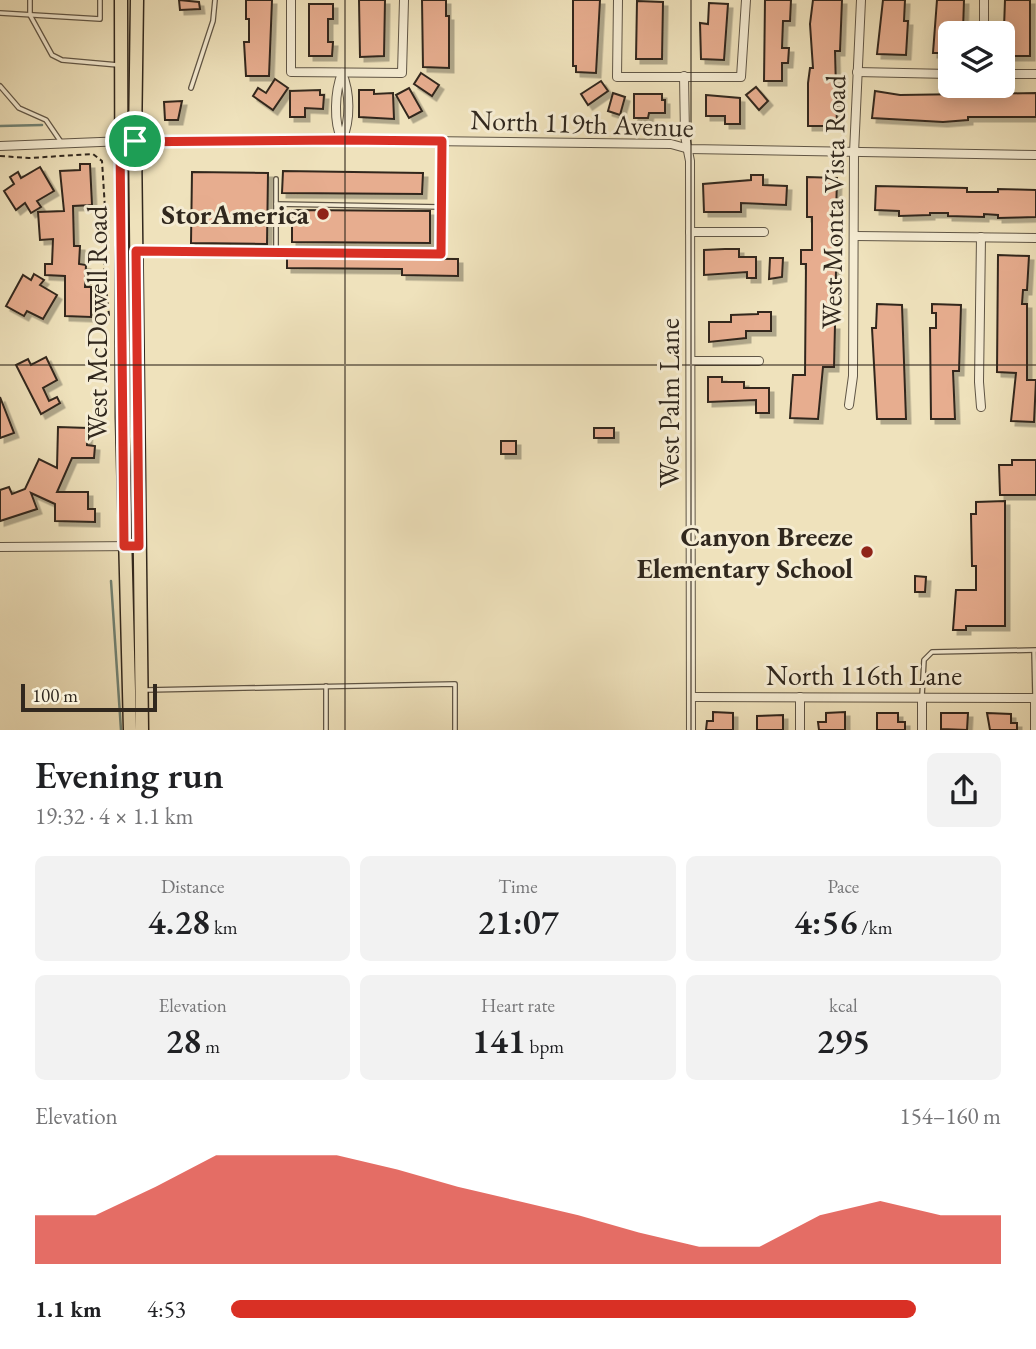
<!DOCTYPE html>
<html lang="en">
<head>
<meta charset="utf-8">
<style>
	body { margin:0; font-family:"EB Garamond",serif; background:#f2f2f2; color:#202124; height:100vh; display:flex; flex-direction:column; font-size:26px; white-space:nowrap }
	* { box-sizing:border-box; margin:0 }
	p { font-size:23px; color:#757577 }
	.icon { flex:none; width:38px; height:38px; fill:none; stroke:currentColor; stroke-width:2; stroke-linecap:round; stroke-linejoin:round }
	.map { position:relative; height:730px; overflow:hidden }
	.sheet { display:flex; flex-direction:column; background:#fff; flex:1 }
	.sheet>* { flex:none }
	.tools { position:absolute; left:938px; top:21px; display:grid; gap:14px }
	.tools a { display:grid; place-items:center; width:77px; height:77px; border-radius:10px; background:#fff; box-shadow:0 4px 18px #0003; font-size:35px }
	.scale { position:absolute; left:21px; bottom:18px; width:136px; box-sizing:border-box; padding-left:7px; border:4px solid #31281e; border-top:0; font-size:19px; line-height:24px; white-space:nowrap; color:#31281e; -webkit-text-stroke:5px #f5ecd3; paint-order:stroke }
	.pin { position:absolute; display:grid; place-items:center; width:60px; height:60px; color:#fff; margin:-30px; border:4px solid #fff; border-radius:50%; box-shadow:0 2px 7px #0007 }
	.round { display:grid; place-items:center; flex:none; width:74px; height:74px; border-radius:10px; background:#f2f2f2 }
	.head { display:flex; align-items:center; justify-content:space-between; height:119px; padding:0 35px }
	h1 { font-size:38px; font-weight:600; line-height:52px }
	.stats { display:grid; grid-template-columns:repeat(3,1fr); gap:10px; height:119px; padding:7px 35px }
	.stats div { display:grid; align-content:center; border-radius:10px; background:#f2f2f2; text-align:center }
	.stats b { font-size:35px; font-weight:600 }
	.stats small { font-size:19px; font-weight:400 }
	.stats p { font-size:19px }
	.chart { height:196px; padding:14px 35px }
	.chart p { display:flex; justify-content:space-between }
	.chart svg { width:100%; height:126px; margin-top:7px; fill:#d93025; opacity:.7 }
	ul { padding:0 35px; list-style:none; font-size:23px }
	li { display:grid; grid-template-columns:112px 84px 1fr; align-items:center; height:52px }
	li i { height:18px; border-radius:9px; background:#d93025 }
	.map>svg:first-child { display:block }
</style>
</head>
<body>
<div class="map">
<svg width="1036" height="730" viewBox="0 0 1036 730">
	<defs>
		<filter id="shadow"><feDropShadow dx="4.5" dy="4.5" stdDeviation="0" flood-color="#0004"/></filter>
	</defs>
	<rect width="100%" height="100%" fill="#efe2bc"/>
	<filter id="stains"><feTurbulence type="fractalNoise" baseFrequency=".00286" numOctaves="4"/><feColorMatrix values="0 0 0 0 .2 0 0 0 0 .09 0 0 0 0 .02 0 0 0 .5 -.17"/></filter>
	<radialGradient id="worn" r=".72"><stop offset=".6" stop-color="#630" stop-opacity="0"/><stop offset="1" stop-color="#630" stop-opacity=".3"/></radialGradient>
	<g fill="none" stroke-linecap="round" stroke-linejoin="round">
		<g stroke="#708274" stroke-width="2.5">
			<polyline points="0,126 42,125"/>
			<polyline points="111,581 121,730"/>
		</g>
	</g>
	<g fill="#e7ad8f" stroke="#31281e" stroke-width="2" filter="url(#shadow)">
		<polygon points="179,0 199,2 200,9 180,10"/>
		<polygon points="246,0 272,0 269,76 246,76 244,42 249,42 249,19 246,19"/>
		<polygon points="359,0 385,0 384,56 360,57"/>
		<polygon points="422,0 446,0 446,16 449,16 449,68 423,67"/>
		<polygon points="573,0 600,0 596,73 576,72 576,66 573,66"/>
		<polygon points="765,0 791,0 790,21 783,21 782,48 789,48 788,63 782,63 782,81 764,81"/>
		<polygon points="813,0 842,0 840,51 835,51 837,126 808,126 808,83 810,68 813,68 810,24"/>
		<polygon points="883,0 905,0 904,21 908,21 906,55 877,54"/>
		<polygon points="937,0 964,0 963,31 950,30 950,53 933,53"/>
		<polygon points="1005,0 1030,0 1030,56 1003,56"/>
		<polygon points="637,1 663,2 662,59 636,59"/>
		<polygon points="709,3 728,4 724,60 701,59 700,23 708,24"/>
		<polygon points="309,4 333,4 333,19 328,19 328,42 333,42 332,56 309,56"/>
		<polygon points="421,73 439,85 432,96 414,84"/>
		<polygon points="275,79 288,88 273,110 253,96 258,88 266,93"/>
		<polygon points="601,81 608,91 588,105 581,94"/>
		<polygon points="756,87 768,101 759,110 746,95"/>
		<polygon points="409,88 422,111 409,118 396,95"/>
		<polygon points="320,90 320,95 324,95 323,109 305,108 305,117 290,117 290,91"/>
		<polygon points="359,90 374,90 374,94 393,93 394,119 359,117"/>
		<polygon points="875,91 900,95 1036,93 1036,117 968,117 968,120 943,122 872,118"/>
		<polygon points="613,93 625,97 620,115 608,111"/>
		<polygon points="634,94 662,94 662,100 665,100 665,113 649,113 648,118 634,118"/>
		<polygon points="706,95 740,98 740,124 725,124 725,116 706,116"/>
		<polygon points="182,101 178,120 165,120 164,102"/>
		<polygon points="80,164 90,164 92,205 73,206 74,246 80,246 79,264 86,265 85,287 91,287 91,317 65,316 65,276 45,275 45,264 52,264 53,239 40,240 38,212 64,211 60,171 80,170"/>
		<polygon points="40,167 54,191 37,201 41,207 31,213 25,203 16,210 4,191 14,184 10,177 18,172 21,178"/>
		<polygon points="283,171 423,173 422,194 282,193"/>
		<polygon points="192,172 268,173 267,244 191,243"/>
		<polygon points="751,175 763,175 763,185 787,186 786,205 741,203 741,212 704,212 703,184 751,180"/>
		<polygon points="807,177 837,178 836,217 833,217 833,236 837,235 835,307 830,307 830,325 835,325 834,367 823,367 818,419 790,418 793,375 805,375 806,264 801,264 801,250 812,250 812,217 807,217"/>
		<polygon points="876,186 967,188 967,192 998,192 998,189 1036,190 1036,217 998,218 998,215 984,214 984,217 948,216 948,213 930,213 930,215 899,216 899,211 875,210"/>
		<polygon points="292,210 430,211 430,243 292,242"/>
		<polygon points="725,249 739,249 739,257 756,257 756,278 747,278 747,272 704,275 704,250"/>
		<polygon points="998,255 1029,256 1027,290 1023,290 1022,304 1027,304 1027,380 1036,380 1034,422 1011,421 1016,373 997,372"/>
		<polygon points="287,258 458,259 458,276 402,275 402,269 287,268"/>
		<polygon points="770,258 783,258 782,277 769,279"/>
		<polygon points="34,274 44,280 40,285 57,295 43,319 27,311 24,316 6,306 23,275 31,280"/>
		<polygon points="877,304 902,305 906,419 877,419 872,328 876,328"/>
		<polygon points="932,304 961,305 959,371 953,371 955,419 931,419 930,328 936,328 936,313 932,313"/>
		<polygon points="758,312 771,312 771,331 746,331 746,338 709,342 709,322 731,322 731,315 758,314"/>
		<polygon points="46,357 57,380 43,388 49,401 57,397 60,403 41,414 16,365 28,359 31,365"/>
		<polygon points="708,377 722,377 722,382 744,382 744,388 769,388 769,413 756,413 756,400 708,402"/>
		<polygon points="0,397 14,433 0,438"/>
		<polygon points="58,427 88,428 87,445 95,446 94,458 72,458 57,492 88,492 88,509 95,509 95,522 55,521 55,504 31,493 37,509 0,521 0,490 9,487 12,494 25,489 39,459 57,468"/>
		<rect x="594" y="428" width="20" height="10"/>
		<rect x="501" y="441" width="15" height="13"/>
		<polygon points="1012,460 1036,460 1036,495 1000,495 999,465 1012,465"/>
		<polygon points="1005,501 1005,626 966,626 966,630 953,630 956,590 976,590 976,566 972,566 971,514 976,514 976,502"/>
		<polygon points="915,576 926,577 925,592 915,592"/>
		<polygon points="713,712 733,713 733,730 706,730 707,721 713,721"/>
		<polygon points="845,712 845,730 819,730 818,722 826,722 826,713"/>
		<polygon points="877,713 898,713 898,722 905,722 905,730 877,730"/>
		<polygon points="941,713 968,713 967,730 941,729"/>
		<polygon points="987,713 1011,714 1011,723 1017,723 1017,730 990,730"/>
		<polygon points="783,715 783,730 757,730 757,716"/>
	</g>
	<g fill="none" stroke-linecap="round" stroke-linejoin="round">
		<g stroke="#605646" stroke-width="6">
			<g id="service">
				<polyline points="30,0 30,15 52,55 62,60 118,65"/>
				<polyline points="0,13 100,19 100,0"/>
				<polyline points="0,86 19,108 46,120 61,142"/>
				<polyline points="191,88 213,21 215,0"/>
				<polyline points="276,179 276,204"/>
				<polyline points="441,207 442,142"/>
				<polyline points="138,251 276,253 276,204 441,207 441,254 276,253"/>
				<polyline points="1034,651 1035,696"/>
				<polyline points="146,690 455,684 455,730"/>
				<polyline points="922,696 924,660 932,652 1036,650"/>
				<polyline points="326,730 326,686"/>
			</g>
		</g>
		<g stroke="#605646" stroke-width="10">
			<g id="minor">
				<polyline points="291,0 291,72 402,73 404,0"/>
				<polyline points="618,0 617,77 741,77 746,0"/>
				<polyline points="984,0 984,33"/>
				<polyline points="857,72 950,74"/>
				<polyline points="1003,74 1036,74"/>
				<polyline points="684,76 685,136 690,161 691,730"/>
				<path d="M 342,140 C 333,122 335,91 342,73"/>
				<path d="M 342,140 C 351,120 350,92 342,73"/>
				<polyline points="0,146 150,140 342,140 671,144 689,149 1036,155"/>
				<polyline points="690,232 764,232"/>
				<polyline points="855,236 1036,238"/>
				<polyline points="981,237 979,382 981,407"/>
				<polyline points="692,361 759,361"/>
				<polyline points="849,405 853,376 854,153 861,0"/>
				<polyline points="0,547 139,546"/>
				<polyline points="692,697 1036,698"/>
				<polyline points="800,697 800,730"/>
				<polyline points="922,698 922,730"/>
				<polyline points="1035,698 1035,730"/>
			</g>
		</g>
		<g stroke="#31281e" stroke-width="15">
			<g id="primary">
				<polyline points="121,0 122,417 130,730"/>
				<polyline points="137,0 135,141 142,730"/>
			</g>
		</g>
		<polyline stroke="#31281e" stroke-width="2" stroke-dasharray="5 3.5" stroke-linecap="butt" points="0,156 29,158 93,154 102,161 107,240 104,270 109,315 106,325"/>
		<use href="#service" stroke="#f5ecd3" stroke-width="3.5"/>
		<use href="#minor" stroke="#f5ecd3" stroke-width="8"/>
		<use href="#primary" stroke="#efe2bc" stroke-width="12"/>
	</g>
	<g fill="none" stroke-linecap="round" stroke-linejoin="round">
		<g stroke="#fff" stroke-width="14">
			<polygon id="route" points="342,140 442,141 441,254 136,251 139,546 124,546 120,142"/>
		</g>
		<use href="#route" stroke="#d93025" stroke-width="9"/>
	</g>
	<path fill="none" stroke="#31281e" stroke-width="2" stroke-opacity="0.55" d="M 345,0 L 345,730M 691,0 L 691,730M 0,365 L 1036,365"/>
	<g fill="#8f2418" stroke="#f5ecd3" stroke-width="2.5">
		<circle cx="323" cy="214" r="7"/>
		<circle cx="867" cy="552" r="7"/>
	</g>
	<g text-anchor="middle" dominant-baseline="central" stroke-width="6" stroke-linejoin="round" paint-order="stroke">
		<g font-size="28" fill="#31281e" stroke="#f5ecd3">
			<text transform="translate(582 123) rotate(2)">North 119th Avenue</text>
			<text transform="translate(833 202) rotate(-89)">West Monta Vista Road</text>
			<text transform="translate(97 323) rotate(-90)">West McDowell Road</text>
			<text transform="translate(669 403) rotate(-90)">West Palm Lane</text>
			<text x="864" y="675">North 116th Lane</text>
		</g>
		<g font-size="28" font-weight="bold" fill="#31281e" stroke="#f5ecd3" text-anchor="end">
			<text x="309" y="214">StorAmerica</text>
			<text x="853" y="536">Canyon Breeze<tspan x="853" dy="32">Elementary School</tspan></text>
		</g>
	</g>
	<rect width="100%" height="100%" filter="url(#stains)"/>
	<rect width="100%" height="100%" fill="url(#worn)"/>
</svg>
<div class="tools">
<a><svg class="icon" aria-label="layers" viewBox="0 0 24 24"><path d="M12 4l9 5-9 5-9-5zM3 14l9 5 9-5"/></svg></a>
</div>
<div class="scale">100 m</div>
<div class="pin" style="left:135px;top:141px;background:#1e9e55"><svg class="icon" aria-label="arrive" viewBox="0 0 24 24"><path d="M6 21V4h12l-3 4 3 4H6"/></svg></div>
</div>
<section class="sheet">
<div class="head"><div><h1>Evening run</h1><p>19:32 · 4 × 1.1 km</p></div><a class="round"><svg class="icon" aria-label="share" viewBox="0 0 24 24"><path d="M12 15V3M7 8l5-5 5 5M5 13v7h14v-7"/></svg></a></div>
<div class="stats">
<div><p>Distance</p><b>4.28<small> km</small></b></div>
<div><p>Time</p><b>21:07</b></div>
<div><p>Pace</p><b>4:56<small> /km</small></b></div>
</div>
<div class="stats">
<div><p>Elevation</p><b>28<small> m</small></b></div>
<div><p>Heart rate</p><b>141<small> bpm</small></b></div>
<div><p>kcal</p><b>295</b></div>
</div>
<div class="chart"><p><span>Elevation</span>154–160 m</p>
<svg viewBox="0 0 160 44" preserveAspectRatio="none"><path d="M0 44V27L10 27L20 17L30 6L40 6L50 6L60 11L70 17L80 22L90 27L100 33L110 38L120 38L130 27L140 22L150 27L160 27V44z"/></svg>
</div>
<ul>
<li><b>1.1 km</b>4:53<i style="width:89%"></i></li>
</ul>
</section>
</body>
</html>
